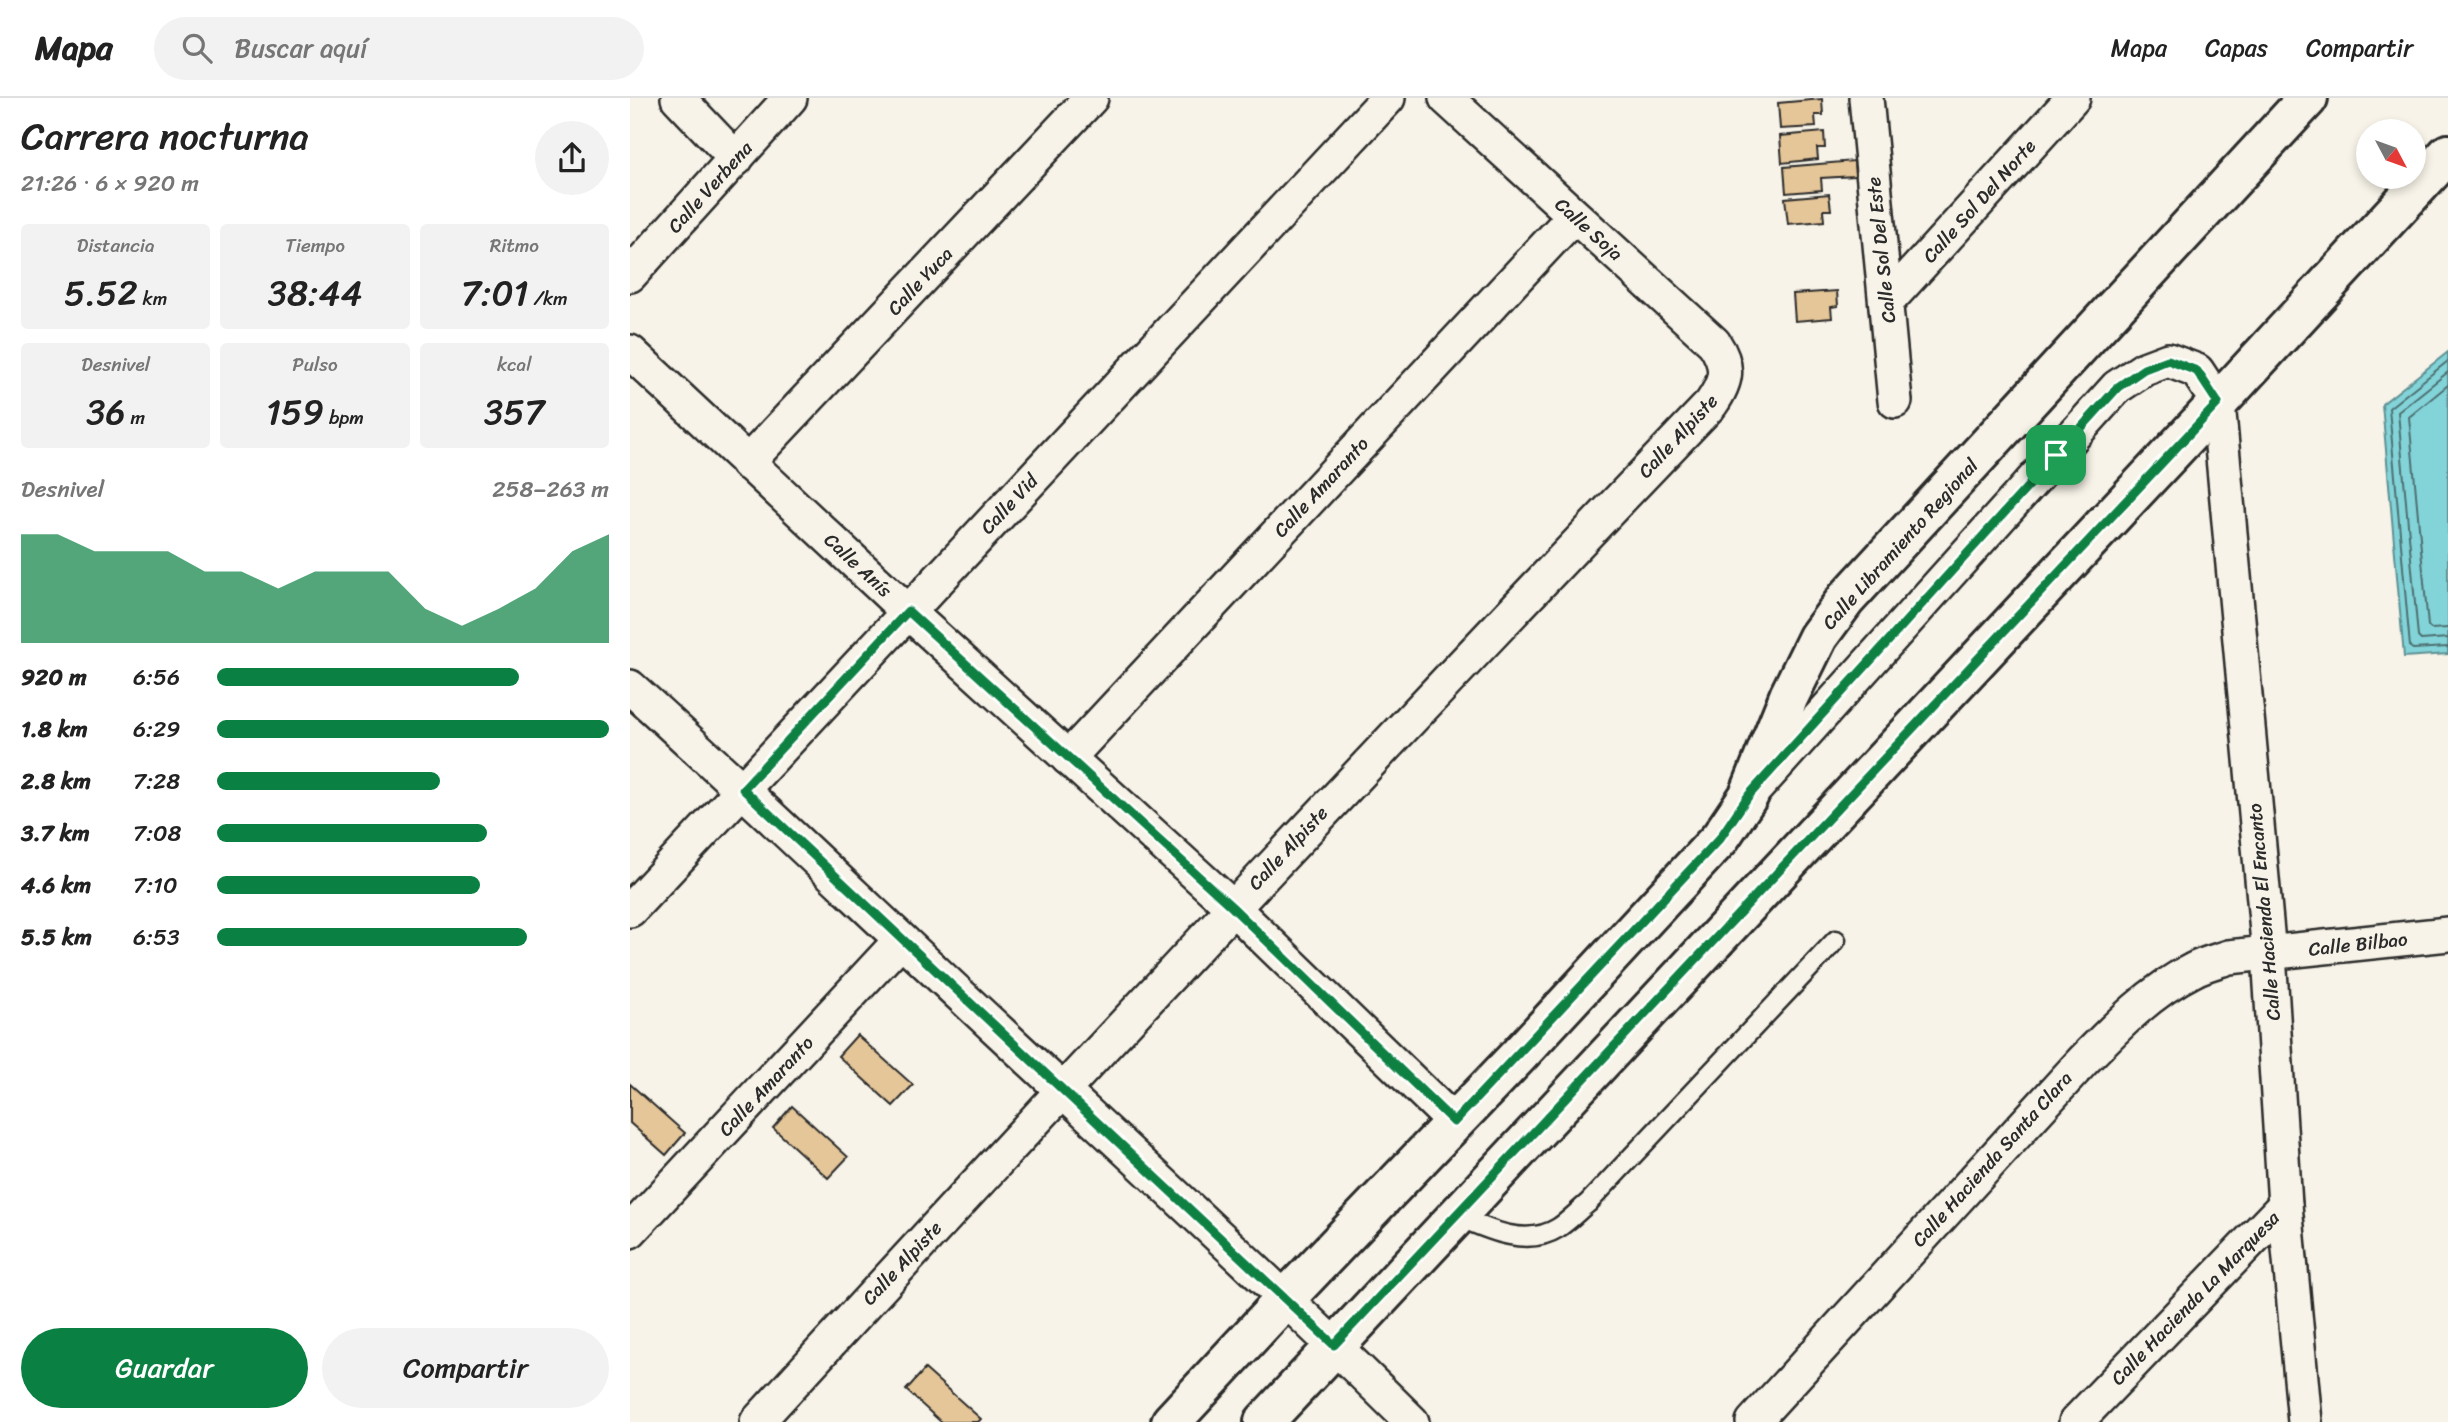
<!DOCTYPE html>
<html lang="es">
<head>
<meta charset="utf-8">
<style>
	body { margin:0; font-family:Sriracha,sans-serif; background:#f2f2f2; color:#222; height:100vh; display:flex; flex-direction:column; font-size:26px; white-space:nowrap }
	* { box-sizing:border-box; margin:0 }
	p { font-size:23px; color:#767676 }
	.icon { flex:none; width:38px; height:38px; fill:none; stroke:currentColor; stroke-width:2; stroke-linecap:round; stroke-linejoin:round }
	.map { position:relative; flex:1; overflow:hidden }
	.details { display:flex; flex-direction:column; background:#fff; width:630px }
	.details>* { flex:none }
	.needle { width:46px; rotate:131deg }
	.buttons { position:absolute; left:1726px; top:21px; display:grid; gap:14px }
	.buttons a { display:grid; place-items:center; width:70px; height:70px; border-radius:50%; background:#fff; box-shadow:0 4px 10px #0003; font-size:35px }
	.pin { position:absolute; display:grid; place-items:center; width:60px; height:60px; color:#fff; margin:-30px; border-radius:14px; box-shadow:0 4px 10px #0006 }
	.round { display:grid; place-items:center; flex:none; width:74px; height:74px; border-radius:37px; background:#f2f2f2 }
	.head { display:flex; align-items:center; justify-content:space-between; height:119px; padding:0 21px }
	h1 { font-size:38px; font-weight:600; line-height:52px }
	.stats { display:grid; grid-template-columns:repeat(3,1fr); gap:10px; height:119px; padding:7px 21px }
	.stats div { display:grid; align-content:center; border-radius:7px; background:#f2f2f2; text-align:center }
	.stats b { font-size:35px; font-weight:600 }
	.stats small { font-size:19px; font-weight:400 }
	.stats p { font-size:19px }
	.chart { height:196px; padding:14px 21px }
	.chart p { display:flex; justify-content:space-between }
	.chart svg { width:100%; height:126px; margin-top:7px; fill:#0b8043; opacity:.7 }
	.primary-button { display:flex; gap:14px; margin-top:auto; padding:14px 21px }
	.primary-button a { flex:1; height:80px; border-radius:42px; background:#0b8043; color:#fff; font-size:28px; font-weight:600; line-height:80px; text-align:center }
	.primary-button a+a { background:#f2f2f2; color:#222 }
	ul { padding:0 21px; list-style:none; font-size:23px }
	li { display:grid; grid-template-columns:112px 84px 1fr; align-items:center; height:52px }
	li i { height:18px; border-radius:9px; background:#0b8043 }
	header { display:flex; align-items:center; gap:42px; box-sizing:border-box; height:98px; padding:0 35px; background:#fff; border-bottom:2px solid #e0e0e0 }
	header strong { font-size:33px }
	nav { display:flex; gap:38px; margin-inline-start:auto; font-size:24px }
	.search { width:490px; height:63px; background:#f2f2f2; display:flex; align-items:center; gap:18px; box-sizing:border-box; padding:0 24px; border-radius:38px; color:#767676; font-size:26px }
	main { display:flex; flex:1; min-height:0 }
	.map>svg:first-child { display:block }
</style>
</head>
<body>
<header>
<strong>Mapa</strong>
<div class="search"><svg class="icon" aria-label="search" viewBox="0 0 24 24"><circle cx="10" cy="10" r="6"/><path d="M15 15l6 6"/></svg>Buscar aquí</div>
<nav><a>Mapa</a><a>Capas</a><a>Compartir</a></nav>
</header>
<main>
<section class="details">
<div class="head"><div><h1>Carrera nocturna</h1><p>21:26 · 6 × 920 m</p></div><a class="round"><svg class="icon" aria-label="share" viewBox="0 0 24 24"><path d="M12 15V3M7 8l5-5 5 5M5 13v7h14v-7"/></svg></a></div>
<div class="stats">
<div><p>Distancia</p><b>5.52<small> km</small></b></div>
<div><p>Tiempo</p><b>38:44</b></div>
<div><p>Ritmo</p><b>7:01<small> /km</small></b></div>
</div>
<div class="stats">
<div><p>Desnivel</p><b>36<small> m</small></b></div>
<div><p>Pulso</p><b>159<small> bpm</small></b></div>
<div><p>kcal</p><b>357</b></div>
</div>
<div class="chart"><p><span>Desnivel</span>258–263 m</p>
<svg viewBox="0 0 160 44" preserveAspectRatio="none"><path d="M0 44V6L10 6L20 12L30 12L40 12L50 19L60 19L70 25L80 19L90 19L100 19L110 32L120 38L130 32L140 25L150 12L160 6V44z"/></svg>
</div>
<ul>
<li><b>920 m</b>6:56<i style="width:77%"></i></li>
<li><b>1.8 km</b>6:29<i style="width:100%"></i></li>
<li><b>2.8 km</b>7:28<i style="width:57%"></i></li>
<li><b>3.7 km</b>7:08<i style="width:69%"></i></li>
<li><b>4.6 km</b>7:10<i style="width:67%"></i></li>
<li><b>5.5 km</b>6:53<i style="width:79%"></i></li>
</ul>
<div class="primary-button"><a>Guardar</a><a>Compartir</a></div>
</section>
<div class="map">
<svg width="1818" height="1324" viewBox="0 0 1818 1324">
	<rect width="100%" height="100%" fill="#f7f3e8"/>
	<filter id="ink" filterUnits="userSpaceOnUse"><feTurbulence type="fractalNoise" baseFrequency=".0143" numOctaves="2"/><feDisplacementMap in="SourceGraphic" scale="14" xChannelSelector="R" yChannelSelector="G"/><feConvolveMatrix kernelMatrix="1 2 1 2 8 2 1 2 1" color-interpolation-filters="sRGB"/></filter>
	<g filter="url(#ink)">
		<polygon fill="#82d4d9" stroke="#5f9093" stroke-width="2" points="1818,254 1818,556 1774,559 1752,306"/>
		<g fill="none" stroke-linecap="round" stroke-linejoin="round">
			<g stroke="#4e6f71" stroke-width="2">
				<polyline points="1818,263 1759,310 1780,549 1783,551 1818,549"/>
				<polyline points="1818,274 1768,314 1788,539 1791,542 1818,540"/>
				<polyline points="1818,287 1779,319 1798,528 1801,531 1818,530"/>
			</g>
		</g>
		<g fill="#e5c698" stroke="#2b2b2b" stroke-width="2">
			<polygon points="1192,1 1193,17 1185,17 1186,29 1150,31 1148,5"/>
			<polygon points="1194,34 1195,50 1187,50 1188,61 1152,65 1150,38"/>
			<polygon points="1224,63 1225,78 1191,80 1192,92 1156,95 1154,69"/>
			<polygon points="1199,96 1201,112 1193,112 1194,123 1158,126 1155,100"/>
			<polygon points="1207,193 1208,208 1201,209 1202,220 1165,223 1163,196"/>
			<polygon points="227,937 283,987 263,1008 208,958"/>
			<polygon points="0,986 55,1035 36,1057 0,1025"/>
			<polygon points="162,1008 218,1059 198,1080 143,1030"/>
			<polygon points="295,1271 351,1321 348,1324 311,1324 276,1292"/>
		</g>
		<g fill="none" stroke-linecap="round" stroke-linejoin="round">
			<g stroke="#2b2b2b" stroke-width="23">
				<path id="service" d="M 827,1118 C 857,1131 896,1150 928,1130 C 939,1123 948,1113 958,1105 L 1206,842"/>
			</g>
			<g stroke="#2b2b2b" stroke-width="38">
				<g id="minor">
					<polyline points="48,0 106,61"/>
					<polyline points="1236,0 1265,303"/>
					<polyline points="0,177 160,0"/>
					<polyline points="1256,205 1443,0"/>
					<polyline points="0,254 277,513 602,809 824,1024"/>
					<polyline points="117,365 461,0"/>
					<path d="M 0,589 C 125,702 247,820 371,935 C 509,1064 648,1191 782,1324"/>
					<polyline points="438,660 944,118"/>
					<polyline points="1127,689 1487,289 1514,271 1538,262 1567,273 1588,305 1639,856 1655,1107 1675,1324"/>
					<polyline points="0,812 758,0"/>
					<polyline points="0,1133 271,842"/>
					<path d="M 127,1324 C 441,981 759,642 1081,306 C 1097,283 1100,269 1084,245 L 816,0"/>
					<path d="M 1123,1324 L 1451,965 C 1485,930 1519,894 1563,872 C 1574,866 1587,863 1599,859 L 1818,836"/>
					<polyline points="1446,1324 1655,1107"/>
				</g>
			</g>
			<g stroke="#2b2b2b" stroke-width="44">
				<g id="tertiary">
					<polyline points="541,1324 656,1200 889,957 1090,740 1119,697 1159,598 1188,539 1216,501 1678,0"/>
					<polyline points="634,1324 1588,305 1818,56"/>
				</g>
			</g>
			<use href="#service" stroke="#f7f3e8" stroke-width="18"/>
			<use href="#minor" stroke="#f7f3e8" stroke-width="33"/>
			<use href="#tertiary" stroke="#f7f3e8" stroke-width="38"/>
		</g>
	</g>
	<g fill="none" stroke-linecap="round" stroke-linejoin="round" filter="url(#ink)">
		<g stroke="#fff" stroke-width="14">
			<polygon id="route" points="1538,262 1567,273 1588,305 704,1247 113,691 278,513 602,809 824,1024 1090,740 1119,697 1488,289 1514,271"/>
		</g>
		<use href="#route" stroke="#0b8043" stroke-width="9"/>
	</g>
	<g text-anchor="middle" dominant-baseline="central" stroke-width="5" stroke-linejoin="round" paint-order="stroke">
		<g font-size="19" fill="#2b2b2b" stroke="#f7f3e8">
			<text transform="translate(80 89) rotate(-48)">Calle Verbena</text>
			<text transform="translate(1349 103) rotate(-48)">Calle Sol Del Norte</text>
			<text transform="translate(959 131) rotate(42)">Calle Soja</text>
			<text transform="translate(1251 152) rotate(-96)">Calle Sol Del Este</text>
			<text transform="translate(290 183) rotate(-47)">Calle Yuca</text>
			<text transform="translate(1048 338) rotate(-47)">Calle Alpiste</text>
			<text transform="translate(691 389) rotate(-47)">Calle Amaranto</text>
			<text transform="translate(379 406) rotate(-47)">Calle Vid</text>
			<text transform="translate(1270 446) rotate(-48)">Calle Libramiento Regional</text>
			<text transform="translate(228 467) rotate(43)">Calle Anís</text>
			<text transform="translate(658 750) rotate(-47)">Calle Alpiste</text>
			<text transform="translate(1634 814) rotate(-95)">Calle Hacienda El Encanto</text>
			<text transform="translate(1728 846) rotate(-6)">Calle Bilbao</text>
			<text transform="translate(136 988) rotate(-47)">Calle Amaranto</text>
			<text transform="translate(1362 1061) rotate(-48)">Calle Hacienda Santa Clara</text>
			<text transform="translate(272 1165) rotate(-47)">Calle Alpiste</text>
			<text transform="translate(1565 1200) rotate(-46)">Calle Hacienda La Marquesa</text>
		</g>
	</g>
</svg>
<div class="buttons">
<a><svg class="needle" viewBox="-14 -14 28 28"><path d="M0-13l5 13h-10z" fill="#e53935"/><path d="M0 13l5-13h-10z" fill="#767676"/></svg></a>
</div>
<div class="pin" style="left:1426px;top:357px;background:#1e9e55"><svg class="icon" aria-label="arrive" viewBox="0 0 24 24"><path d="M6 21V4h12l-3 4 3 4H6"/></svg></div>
</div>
</main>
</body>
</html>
